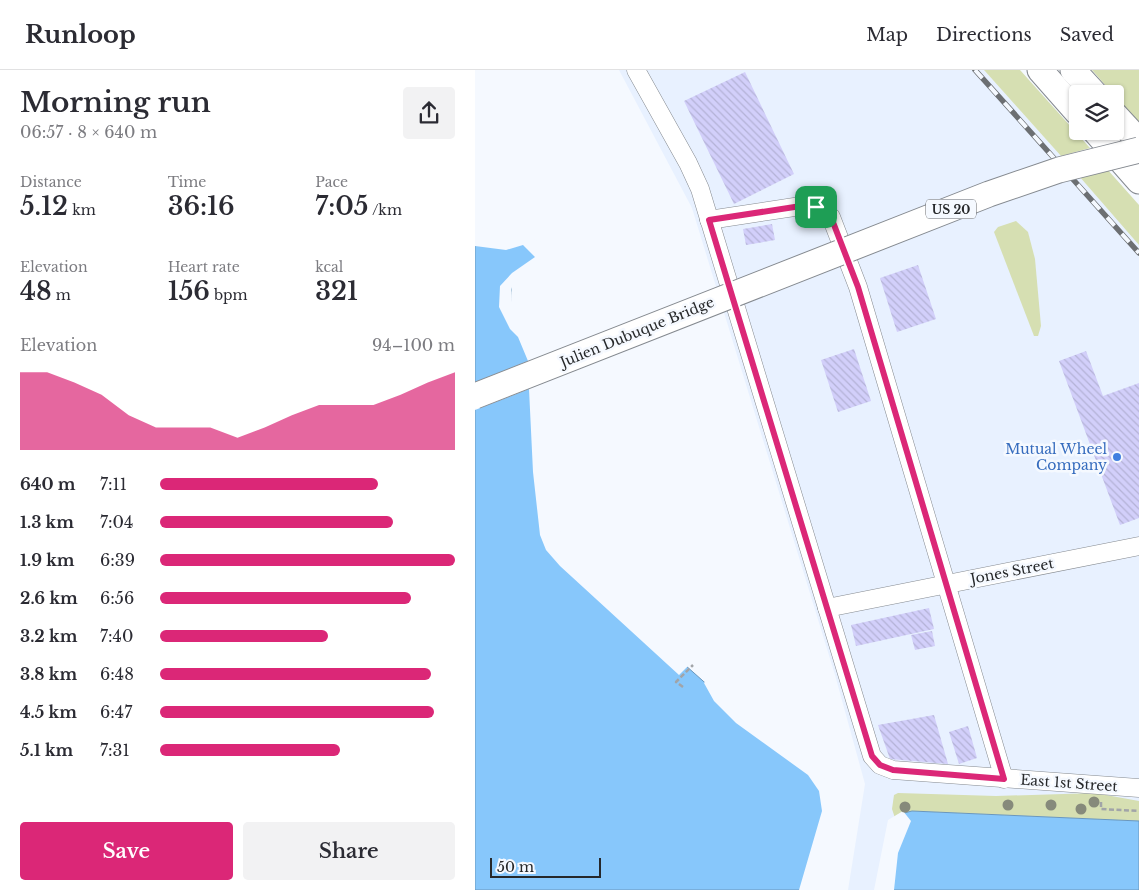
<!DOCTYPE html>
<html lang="en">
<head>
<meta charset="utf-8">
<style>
	body { margin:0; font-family:"Libre Baskerville",serif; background:#f2f2f3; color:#2b2b33; height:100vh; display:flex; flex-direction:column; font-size:19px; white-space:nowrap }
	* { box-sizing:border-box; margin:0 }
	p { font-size:16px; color:#7c7c81 }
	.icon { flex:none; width:28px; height:28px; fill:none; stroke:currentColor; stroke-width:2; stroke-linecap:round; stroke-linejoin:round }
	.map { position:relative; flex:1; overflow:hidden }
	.side { display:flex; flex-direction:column; background:#fff; width:475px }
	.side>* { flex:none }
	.controls { position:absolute; left:594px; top:15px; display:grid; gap:10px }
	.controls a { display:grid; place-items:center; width:55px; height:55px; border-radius:5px; background:#fff; box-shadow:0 1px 4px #0004; font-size:25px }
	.scale { position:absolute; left:15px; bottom:12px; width:111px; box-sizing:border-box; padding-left:5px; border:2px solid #26282a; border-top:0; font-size:14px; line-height:18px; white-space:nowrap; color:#26282a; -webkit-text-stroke:4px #f5f9ff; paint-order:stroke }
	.pin { position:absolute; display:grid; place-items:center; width:42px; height:42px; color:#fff; margin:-21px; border-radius:10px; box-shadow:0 2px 8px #0006 }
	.round { display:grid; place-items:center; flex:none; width:52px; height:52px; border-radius:5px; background:#f2f2f3 }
	.head { display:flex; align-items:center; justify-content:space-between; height:85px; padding:0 20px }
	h1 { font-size:28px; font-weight:600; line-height:38px }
	.metrics { display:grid; grid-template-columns:repeat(3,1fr); gap:8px; height:85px; padding:5px 20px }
	.metrics div { display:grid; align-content:center }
	.metrics b { font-size:25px; font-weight:600 }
	.metrics small { font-size:14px; font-weight:400 }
	.metrics p { font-size:14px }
	.chart { height:140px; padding:10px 20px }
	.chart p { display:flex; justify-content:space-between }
	.chart svg { width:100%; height:90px; margin-top:5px; fill:#db2777; opacity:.7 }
	.primary-button { display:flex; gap:10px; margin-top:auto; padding:10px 20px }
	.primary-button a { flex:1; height:58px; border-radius:5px; background:#db2777; color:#fff; font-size:20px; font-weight:600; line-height:58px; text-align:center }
	.primary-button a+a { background:#f2f2f3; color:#2b2b33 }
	ul { padding:0 20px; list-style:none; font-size:16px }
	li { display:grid; grid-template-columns:80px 60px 1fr; align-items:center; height:38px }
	li i { height:12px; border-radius:6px; background:#db2777 }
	header { display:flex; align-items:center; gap:30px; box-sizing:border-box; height:70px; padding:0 25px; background:#fff; border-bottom:1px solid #e1e1e2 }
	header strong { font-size:24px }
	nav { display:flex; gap:28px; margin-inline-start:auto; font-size:18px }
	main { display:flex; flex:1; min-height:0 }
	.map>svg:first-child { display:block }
</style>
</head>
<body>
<header>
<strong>Runloop</strong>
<nav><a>Map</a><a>Directions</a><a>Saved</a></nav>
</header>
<main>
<section class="side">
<div class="head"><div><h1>Morning run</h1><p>06:57 · 8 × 640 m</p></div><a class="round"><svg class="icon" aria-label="share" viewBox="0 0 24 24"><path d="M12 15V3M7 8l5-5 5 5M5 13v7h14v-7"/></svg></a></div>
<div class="metrics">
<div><p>Distance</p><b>5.12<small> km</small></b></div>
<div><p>Time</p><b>36:16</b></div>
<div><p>Pace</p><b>7:05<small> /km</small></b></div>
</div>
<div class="metrics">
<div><p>Elevation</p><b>48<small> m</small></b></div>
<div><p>Heart rate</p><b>156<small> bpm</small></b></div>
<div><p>kcal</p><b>321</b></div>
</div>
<div class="chart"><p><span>Elevation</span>94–100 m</p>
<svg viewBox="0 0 160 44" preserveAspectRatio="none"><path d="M0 44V6L10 6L20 11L30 17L40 27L50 33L60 33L70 33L80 38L90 33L100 27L110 22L120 22L130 22L140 17L150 11L160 6V44z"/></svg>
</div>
<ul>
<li><b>640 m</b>7:11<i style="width:74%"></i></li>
<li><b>1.3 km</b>7:04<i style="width:79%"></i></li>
<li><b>1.9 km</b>6:39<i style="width:100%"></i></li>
<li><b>2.6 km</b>6:56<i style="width:85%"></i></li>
<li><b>3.2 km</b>7:40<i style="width:57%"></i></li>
<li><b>3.8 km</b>6:48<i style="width:92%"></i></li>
<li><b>4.5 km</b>6:47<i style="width:93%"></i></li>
<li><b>5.1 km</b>7:31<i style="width:61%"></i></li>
</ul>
<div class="primary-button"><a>Save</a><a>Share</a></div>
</section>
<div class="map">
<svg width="664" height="820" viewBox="0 0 664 820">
	<defs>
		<pattern id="building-back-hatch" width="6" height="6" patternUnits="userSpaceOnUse" patternTransform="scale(1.25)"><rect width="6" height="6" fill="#d2cffa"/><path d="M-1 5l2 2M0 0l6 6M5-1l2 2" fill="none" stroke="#b4b2d6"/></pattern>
	</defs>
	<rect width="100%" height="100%" fill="#f5f9ff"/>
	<polygon fill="#e8f1ff" points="144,0 509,0 586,86 508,113 604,106 664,175 664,751 452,742 401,820 373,820 390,714 360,605 217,138"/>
	<g fill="#d6dfb2">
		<polygon points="509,0 545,0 615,78 586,86"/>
		<polygon points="617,0 664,0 664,54"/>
		<polygon points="632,99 664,135 664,175 604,106"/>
		<polygon points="541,151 553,162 560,189 566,256 563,266 559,266 519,162 523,157"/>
		<polygon points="423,723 521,726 620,723 664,731 664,751 437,741 420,748 417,739 419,725"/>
	</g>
	<g fill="#87c7fb" stroke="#6a97bc">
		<path d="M 0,158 L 41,169 L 66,186 L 37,211 C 34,234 35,241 53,257 L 84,467 L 89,478 L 183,571 L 272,650 L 352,716 L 338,820 L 0,820 Z"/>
		<polygon points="437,741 664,751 664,820 402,820 425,744"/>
	</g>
	<g fill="#f5f9ff">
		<polygon points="0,156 65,171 68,187 39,212 36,220 37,232 44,246 55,256 67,286 76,365 78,415 86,467 91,477 126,505 185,569 214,595 204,605 85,496 71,480 65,465 58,402 54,319 0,340 0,312 53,291 43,267 35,259 24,237 25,216 37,203 60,187 48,175 31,180 0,176"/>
		<polygon points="231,610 274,649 345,703 354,715 359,737 360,754 341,820 324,820 347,741 344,721 333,705 261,653 239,631 229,613"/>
		<polygon points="428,741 436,751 423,783 419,820 399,820 413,750"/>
	</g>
	<g fill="url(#building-back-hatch)">
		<polygon points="270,2 319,104 259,134 209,31"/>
		<polygon points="297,154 300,170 271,175 268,159"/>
		<polygon points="443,195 461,249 422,262 405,208"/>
		<polygon points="379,279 396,331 363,342 346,290"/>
		<polygon points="611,281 628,326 664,313 664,448 645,455 584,291"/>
		<polygon points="454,538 459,559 381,576 376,555"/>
		<polygon points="457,561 460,576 440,580 436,565"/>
		<polygon points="459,645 473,694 415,689 403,655"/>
		<polygon points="493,656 502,688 484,694 474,662"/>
	</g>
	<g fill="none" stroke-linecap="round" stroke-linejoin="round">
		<g stroke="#858a90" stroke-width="19">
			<g id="minor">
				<polyline points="161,0 213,93 225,119 397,686 405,695 418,700 664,718"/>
				<polyline points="234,150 326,136 341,137 356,147 383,217 529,709"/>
				<polyline points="352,538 664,476"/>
			</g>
		</g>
		<g stroke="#858a90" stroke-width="27">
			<g id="highway">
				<polyline points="565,0 602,42"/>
				<polyline points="598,0 620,24"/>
				<polyline points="640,45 664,71"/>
				<polyline points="620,61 664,111"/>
			</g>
		</g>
		<g stroke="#a1a4a8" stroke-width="2.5" stroke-dasharray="5 2.5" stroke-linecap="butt">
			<polyline points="208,617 201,612 218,595"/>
			<polyline points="626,732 626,739 664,741"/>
		</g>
		<use href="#minor" stroke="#fff" stroke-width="18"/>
		<use href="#highway" stroke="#fff" stroke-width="25"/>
		<g stroke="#6c6f72" stroke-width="5.5">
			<polyline id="rail" points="500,0 664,183"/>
		</g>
		<use href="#rail" stroke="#f5f9ff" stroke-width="4" stroke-dasharray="11" stroke-linecap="butt"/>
		<g stroke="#858a90" stroke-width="27" stroke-linecap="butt">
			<polyline id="highway-bridge" points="0,326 514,124 584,100 664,80"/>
		</g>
		<use href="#highway-bridge" stroke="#fff" stroke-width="25"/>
	</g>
	<g fill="#868a7b">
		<circle cx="619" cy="732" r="5.5"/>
		<circle cx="533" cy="735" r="5.5"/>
		<circle cx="576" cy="735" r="5.5"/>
		<circle cx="430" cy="737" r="5.5"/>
		<circle cx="606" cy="739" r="5.5"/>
	</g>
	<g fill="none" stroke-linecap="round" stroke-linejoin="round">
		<g stroke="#fff" stroke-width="10">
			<polygon id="route" points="326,136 341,137 356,147 383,217 529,709 418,700 405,695 397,686 234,150"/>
		</g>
		<use href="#route" stroke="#db2777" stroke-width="6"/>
	</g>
	<circle fill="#3f7fe0" stroke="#f5f9ff" stroke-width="2" cx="642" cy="387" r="5"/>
	<g text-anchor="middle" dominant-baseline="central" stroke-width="5" stroke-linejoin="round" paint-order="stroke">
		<rect fill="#f5f9ff" stroke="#64676a" stroke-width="1" x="451" y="129.5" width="50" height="19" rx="4"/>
		<g font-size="12" font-weight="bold" fill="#26282a">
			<text x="476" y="139">US 20</text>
		</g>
		<g font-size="14" fill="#26282a" stroke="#f5f9ff">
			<text transform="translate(162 262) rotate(-22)">Julien Dubuque Bridge</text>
			<text transform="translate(537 501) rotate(-11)">Jones Street</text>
			<text transform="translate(594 713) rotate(4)">East 1st Street</text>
		</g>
		<g font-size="14" fill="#366cbe" stroke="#f5f9ff" text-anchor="end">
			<text x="632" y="379">Mutual Wheel<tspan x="632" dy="16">Company</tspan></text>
		</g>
	</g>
</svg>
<div class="controls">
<a><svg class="icon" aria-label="layers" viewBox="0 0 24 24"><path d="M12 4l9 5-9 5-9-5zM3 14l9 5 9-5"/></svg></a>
</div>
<div class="scale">50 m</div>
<div class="pin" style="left:341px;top:137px;background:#1e9e55"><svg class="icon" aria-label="arrive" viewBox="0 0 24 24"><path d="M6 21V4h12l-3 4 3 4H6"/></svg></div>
</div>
</main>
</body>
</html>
